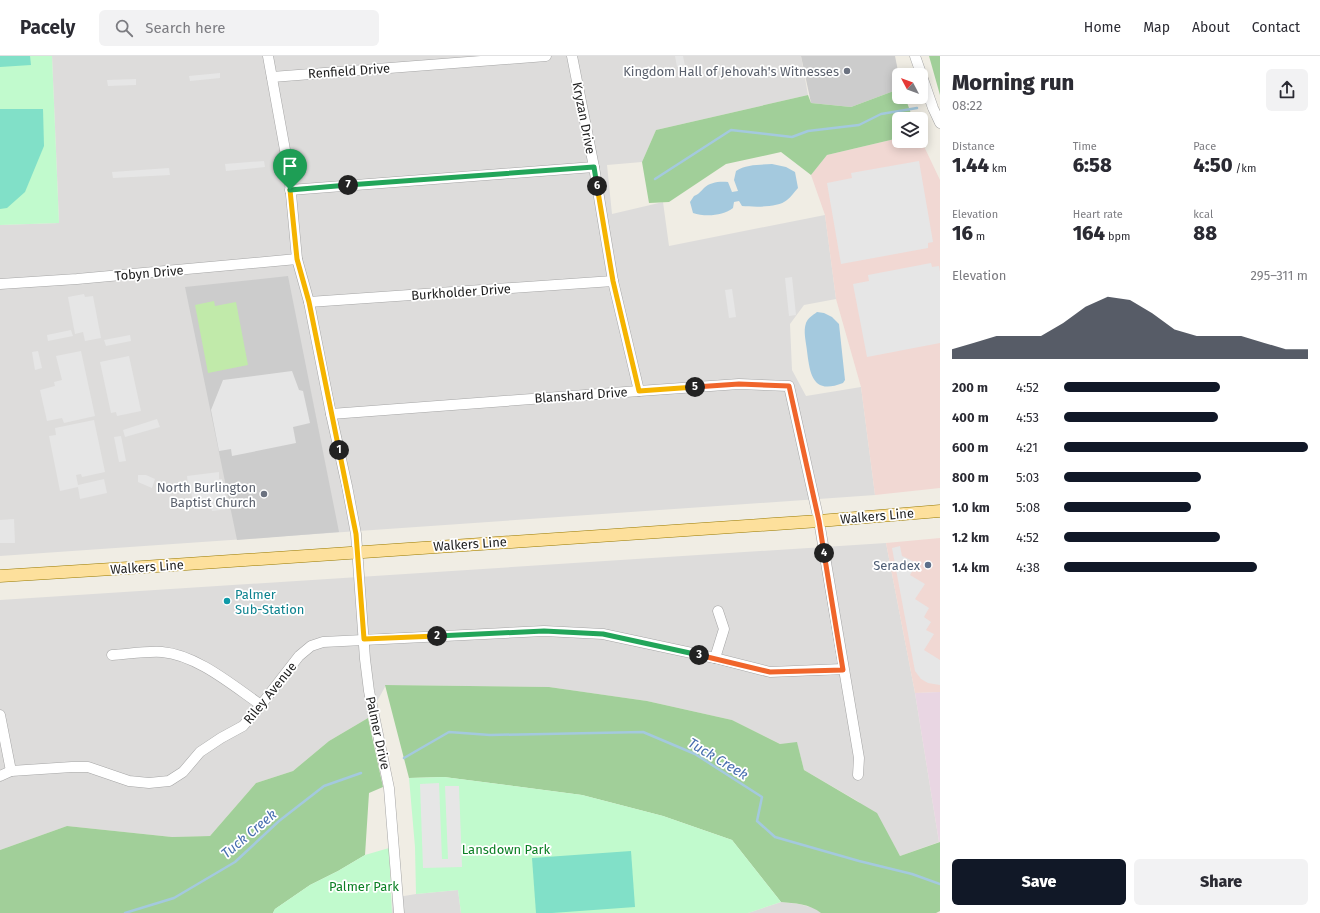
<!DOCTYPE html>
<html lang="en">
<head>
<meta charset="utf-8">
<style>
	body { margin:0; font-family:"Fira Sans",sans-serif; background:#f2f2f3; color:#2b2b33; height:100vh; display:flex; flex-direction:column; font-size:15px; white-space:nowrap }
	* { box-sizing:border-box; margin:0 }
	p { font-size:13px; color:#7c7c81 }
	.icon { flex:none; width:22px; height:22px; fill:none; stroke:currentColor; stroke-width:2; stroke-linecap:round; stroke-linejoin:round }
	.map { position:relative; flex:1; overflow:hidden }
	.side { display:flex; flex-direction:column; background:#fff; width:380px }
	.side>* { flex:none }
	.needle { width:26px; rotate:311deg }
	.tools { position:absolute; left:892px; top:12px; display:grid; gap:8px }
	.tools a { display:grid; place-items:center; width:36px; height:36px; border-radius:6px; background:#fff; box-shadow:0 2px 10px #0003; font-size:20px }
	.pin { position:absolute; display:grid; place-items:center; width:34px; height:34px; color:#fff; margin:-41px -17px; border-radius:50% 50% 50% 0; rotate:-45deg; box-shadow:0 0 4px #0007 }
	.pin .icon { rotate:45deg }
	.km { position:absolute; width:20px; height:20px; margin:-10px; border-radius:50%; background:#222; color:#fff; font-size:11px; line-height:20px; text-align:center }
	.round { display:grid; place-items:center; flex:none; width:42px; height:42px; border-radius:6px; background:#f2f2f3 }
	.headline { display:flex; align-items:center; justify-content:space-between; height:68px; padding:0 12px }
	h1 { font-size:22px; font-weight:800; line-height:30px }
	.stats { display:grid; grid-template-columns:repeat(3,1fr); gap:6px; height:68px; padding:4px 12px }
	.stats div { display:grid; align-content:center }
	.stats b { font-size:20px; font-weight:800 }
	.stats small { font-size:11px; font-weight:400 }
	.stats p { font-size:11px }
	.chart { height:112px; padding:8px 12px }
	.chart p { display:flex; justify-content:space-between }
	.chart svg { width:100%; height:72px; margin-top:4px; fill:#111827; opacity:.7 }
	.button { display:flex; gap:8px; margin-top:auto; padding:8px 12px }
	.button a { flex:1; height:46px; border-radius:6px; background:#111827; color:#fff; font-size:16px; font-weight:800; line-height:46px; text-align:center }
	.button a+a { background:#f2f2f3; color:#2b2b33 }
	ul { padding:0 12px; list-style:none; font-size:13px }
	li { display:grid; grid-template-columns:64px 48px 1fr; align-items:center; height:30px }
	li i { height:10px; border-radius:5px; background:#111827 }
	header { display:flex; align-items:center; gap:24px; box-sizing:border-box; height:56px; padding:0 20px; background:#fff; border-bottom:1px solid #e1e1e2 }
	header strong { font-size:19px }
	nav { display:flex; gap:22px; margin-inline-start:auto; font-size:14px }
	.search { width:280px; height:36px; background:#f2f2f3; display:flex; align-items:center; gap:10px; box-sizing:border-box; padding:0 14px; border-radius:6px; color:#7c7c81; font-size:15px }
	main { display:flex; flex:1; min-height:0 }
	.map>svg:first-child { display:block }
</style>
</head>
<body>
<header>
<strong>Pacely</strong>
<div class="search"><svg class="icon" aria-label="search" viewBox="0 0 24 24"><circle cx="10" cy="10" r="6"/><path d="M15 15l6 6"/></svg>Search here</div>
<nav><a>Home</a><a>Map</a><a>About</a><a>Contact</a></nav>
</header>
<main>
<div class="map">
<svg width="940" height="857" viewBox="0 0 940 857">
	<rect width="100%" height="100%" fill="#f0ede4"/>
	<g fill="#dddcdb">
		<polygon points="52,0 801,0 808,39 656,74 642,106 607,109 612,158 663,146 669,190 825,159 836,243 804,249 790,268 792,314 806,340 861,331 875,439 0,500 0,169 59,167"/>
		<polygon points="886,487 915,637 939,786 900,800 893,788 859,746 804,714 797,687 780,688 732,664 647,645 549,631 386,629 368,662 329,685 293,715 256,727 210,780 172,781 67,770 0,794 0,544"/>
		<polygon points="458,834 461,857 392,857 392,842 416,838"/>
		<polygon points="781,846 799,848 817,853 821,857 748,857"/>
	</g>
	<g fill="#f1d8d3">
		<polygon points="899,82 899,85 921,85 921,84 940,124 940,432 875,439 861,331 836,243 825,159 811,119 827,99"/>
		<polygon points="940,482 940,636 915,637 886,487"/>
	</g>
	<polygon fill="#e9d6e3" points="940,636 940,786 939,786 915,637"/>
	<g fill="#ccc">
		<polygon points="801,0 895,0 899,20 899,33 851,51 811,47"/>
		<polygon points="288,220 339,476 237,484 185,231"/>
	</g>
	<polygon fill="#c1eaaa" points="214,245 215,250 236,246 248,309 208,317 195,249"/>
	<g fill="#a1cf99">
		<polygon points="929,0 940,0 940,39"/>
		<polygon points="899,33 899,41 905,41 913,63 899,63 899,82 827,99 811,119 781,96 726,108 669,146 649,147 642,106 656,74 808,39 811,47 851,51"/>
		<path d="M 385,629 L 549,631 L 647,645 L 732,664 L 780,688 L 797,686 L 804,714 L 877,757 L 900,800 L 940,786 L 940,855 L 936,857 L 821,857 C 810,848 794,847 781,846 L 732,784 L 663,760 L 582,739 L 444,721 L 409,722 Z"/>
		<polygon points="368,662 383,731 369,737 365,799 338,815 310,829 275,853 273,857 0,857 0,794 67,770 172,781 210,780 256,727 293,715 329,685"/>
	</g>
	<g fill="#c1facd">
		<polygon points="0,0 52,0 59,167 0,169"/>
		<polygon points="444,721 582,739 663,760 732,784 781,846 748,857 461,857 458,834 416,838 415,791 409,722"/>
		<polygon points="389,792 392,857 273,857 275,853 310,829 338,815 365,799"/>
	</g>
	<g fill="#81e0c8">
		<polygon points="0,0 30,0 31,9 0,11"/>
		<polygon points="0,53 43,53 44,90 25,136 7,152 0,153"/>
		<polygon points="631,795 635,851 552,857 536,857 532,802"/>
	</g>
	<g fill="#e6e6e6">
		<polygon points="675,0 683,0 685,10 677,11"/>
		<polygon points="220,17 220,22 190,25 189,20"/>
		<polygon points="136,23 136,29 108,30 107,24"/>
		<polygon points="264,105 265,111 226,115 225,108"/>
		<polygon points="919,105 933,186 928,187 928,192 841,208 827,127 852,122 851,117"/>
		<polygon points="169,112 170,119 113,122 112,116"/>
		<polygon points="931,207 932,211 939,210 940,216 940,287 867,301 853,228 869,225 868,219"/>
		<polygon points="792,221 796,259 789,260 785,222"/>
		<polygon points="732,233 736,261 729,262 725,234"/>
		<polygon points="84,238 85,241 93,240 101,282 85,285 83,276 75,278 68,241"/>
		<polygon points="71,274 73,280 48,285 47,279"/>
		<polygon points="130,279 131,285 106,290 104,284"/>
		<polygon points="38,295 42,312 35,314 32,296"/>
		<polygon points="81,295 95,360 64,367 62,362 47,365 40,334 55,330 54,326 62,324 56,300"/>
		<polygon points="129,300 141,355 117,360 116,356 111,357 100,306"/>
		<polygon points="292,315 299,334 303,335 310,367 293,371 296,387 232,400 231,393 219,395 211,354 223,324"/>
		<polygon points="157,363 160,371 125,381 123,374"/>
		<polygon points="94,364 105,416 82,421 81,418 76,419 78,429 104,423 107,437 80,443 78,431 60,435 49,380 56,379 55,372"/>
		<polygon points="121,380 126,405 119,406 114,381"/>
		<polygon points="219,416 219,423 222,423 228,453 212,455 209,442 192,442 191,435 186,435 185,428 188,428 187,420"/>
		<polygon points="138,419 146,419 155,423 152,432 138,426"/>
		<polygon points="14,463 15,487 0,487 0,464"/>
		<polygon points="900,490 902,500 917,507 910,519 925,528 915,543 929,552 924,561 931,566 926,574 934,578 924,594 940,604 940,629 928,627 921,623 915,615 892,492"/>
		<polygon points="439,727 442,803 448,803 445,730 459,730 462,811 423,812 420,728"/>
	</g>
	<g fill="#a4c9de">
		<path d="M 772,108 L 786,111 L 795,116 L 798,132 C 794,136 791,141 787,144 C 778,152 754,151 742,150 L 739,145 L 734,146 L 733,152 C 723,160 705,161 693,157 L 690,146 L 694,140 C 699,138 700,136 704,132 C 710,126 720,125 728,126 L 732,136 L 738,135 L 734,124 L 736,115 C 746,108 760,109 772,108 Z"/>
		<path d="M 817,256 L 824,257 L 832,261 L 839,268 L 845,324 L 843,327 C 813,339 810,319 807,295 C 806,286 803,275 806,267 C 808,262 813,259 817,256 Z"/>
	</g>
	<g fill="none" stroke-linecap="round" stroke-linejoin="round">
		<g stroke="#a4c9de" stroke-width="2.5">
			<polyline points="655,123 731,74 792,81 808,75 859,69 881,58 917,52"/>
			<polyline points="404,702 449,676 490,679 643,676 695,698 762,741 757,765 775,781 859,805 912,818 940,828"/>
			<polyline points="125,857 174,842 235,806 279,765 324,730 361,717"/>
		</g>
		<g stroke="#a5a5a5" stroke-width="11">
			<g id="minor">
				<polyline points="268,0 289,116 297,203 309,246 331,358 347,430 356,478 365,603 369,635 389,732 399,857"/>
				<polyline points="572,0 594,111 613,225 639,335"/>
				<polyline points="915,0 933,52 940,67"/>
				<polyline points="272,21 546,0"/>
				<polyline points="290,134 594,111"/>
				<polyline points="0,228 77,223 297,203"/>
				<polyline points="309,246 613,225"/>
				<polyline points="331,358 639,335 739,328 789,330 819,465 859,702 858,719"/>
				<path d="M 112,599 C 128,598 146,595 162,596 C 197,599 232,629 261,649"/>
				<polyline points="715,602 724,573 718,555"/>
				<polyline points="0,659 11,715"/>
				<polyline points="0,720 11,715 72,711 88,711 129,725 149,727 169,725 183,716 200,696 221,682 243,670 261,649 299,600 311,590 323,586 544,575 603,578 715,602 770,616 843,613"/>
			</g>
		</g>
		<g stroke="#997a00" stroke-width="13">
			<polyline id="major" points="0,520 128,512 819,465 940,455"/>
		</g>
		<use href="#minor" stroke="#fff" stroke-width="10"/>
		<use href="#major" stroke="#fde09c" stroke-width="12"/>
	</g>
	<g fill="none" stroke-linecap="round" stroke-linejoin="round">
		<g stroke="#fff" stroke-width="8">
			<polyline id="split-1" points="290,134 297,203 309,246 339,394"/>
		</g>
		<g stroke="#fff" stroke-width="8">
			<polyline id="split-2" points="339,394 356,478 364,583 437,580"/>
		</g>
		<g stroke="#fff" stroke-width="8">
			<polyline id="split-3" points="437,580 544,575 603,578 699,599"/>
		</g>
		<g stroke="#fff" stroke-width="8">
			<polyline id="split-4" points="699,599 770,616 843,614 824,497"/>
		</g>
		<g stroke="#fff" stroke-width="8">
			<polyline id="split-5" points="695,331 739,328 789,330 819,465 824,497"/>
		</g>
		<g stroke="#fff" stroke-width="8">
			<polyline id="split-6" points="597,130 613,225 639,335 695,331"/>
		</g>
		<g stroke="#fff" stroke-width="8">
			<polyline id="split-7" points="348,129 594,111 597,130"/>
		</g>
		<g stroke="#fff" stroke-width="8">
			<polyline id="split-8" points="290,134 348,129"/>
		</g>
		<use href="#split-1" stroke="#f5b400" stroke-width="5"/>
		<use href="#split-2" stroke="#f5b400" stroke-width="5"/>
		<use href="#split-3" stroke="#22a559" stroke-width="5"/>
		<use href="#split-4" stroke="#f0652b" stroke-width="5"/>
		<use href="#split-5" stroke="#f0652b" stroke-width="5"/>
		<use href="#split-6" stroke="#f5b400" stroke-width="5"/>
		<use href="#split-7" stroke="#22a559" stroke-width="5"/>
		<use href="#split-8" stroke="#22a559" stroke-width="5"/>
	</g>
	<g fill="#6b7280" stroke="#fff" stroke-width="1.5">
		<circle cx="847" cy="15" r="4"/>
		<circle cx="264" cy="438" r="4"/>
	</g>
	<circle fill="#5c6f8a" stroke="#fff" stroke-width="1.5" cx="928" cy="509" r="4"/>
	<circle fill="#0f9aa8" stroke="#fff" stroke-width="1.5" cx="227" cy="545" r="4"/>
	<g text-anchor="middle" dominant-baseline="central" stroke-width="3.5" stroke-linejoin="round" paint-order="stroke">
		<g font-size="13" fill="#1e1e1e" stroke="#fff">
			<text transform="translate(349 15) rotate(-4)">Renfield Drive</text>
			<text transform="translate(584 62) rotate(79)">Kryzan Drive</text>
			<text transform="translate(149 217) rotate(-5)">Tobyn Drive</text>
			<text transform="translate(461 236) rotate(-4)">Burkholder Drive</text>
			<text transform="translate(581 339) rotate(-4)">Blanshard Drive</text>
			<text transform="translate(877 460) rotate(-5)">Walkers Line</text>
			<text transform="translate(470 488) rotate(-4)">Walkers Line</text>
			<text transform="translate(147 511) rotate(-4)">Walkers Line</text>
			<text transform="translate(270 637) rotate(-51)">Riley Avenue</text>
			<text transform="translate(378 677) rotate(78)">Palmer Drive</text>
		</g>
		<g font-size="13" fill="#5b616d" stroke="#fff" text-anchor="end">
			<text x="839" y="15">Kingdom Hall of Jehovah's Witnesses</text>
			<text x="256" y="431">North Burlington<tspan x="256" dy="15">Baptist Church</tspan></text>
		</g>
		<g font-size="13" fill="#4e5e75" stroke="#fff" text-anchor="end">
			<text x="920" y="509">Seradex</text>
		</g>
		<g font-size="13" fill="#0d838f" stroke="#fff" text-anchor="start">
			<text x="235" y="538">Palmer<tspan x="235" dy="15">Sub-Station</tspan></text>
		</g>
		<g font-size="13" fill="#0a7f23" stroke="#fff">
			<text x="506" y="793">Lansdown Park</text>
			<text x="364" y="830">Palmer Park</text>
		</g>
		<g font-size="14" font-style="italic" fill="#496fb0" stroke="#fff">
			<text transform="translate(718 703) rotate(31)">Tuck Creek</text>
			<text transform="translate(249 778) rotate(-40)">Tuck Creek</text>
		</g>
	</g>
</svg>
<div class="tools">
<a><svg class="needle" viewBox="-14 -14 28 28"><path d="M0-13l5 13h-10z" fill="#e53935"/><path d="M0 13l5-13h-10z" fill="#7c7c81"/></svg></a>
<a><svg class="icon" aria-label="layers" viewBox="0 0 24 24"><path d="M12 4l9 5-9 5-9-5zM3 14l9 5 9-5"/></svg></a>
</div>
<div class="pin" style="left:290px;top:134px;background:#1e9e55"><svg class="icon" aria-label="arrive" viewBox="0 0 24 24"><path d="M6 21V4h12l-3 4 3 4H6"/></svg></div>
<b class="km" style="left:339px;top:394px">1</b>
<b class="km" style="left:437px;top:580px">2</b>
<b class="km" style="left:699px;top:599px">3</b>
<b class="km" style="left:824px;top:497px">4</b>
<b class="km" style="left:695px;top:331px">5</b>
<b class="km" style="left:597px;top:130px">6</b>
<b class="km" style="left:348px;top:129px">7</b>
</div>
<section class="side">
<div class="headline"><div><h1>Morning run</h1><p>08:22</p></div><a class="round"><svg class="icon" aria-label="share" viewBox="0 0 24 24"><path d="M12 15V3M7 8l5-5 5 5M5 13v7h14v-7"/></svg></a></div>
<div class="stats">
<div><p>Distance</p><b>1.44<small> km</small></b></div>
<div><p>Time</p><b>6:58</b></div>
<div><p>Pace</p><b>4:50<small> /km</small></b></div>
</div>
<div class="stats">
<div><p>Elevation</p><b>16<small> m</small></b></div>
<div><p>Heart rate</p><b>164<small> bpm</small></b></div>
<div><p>kcal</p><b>88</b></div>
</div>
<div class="chart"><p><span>Elevation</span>295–311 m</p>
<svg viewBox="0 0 160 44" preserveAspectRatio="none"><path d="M0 44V38L10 34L20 30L30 30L40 30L50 22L60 12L70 6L80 8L90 16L100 26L110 30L120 30L130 30L140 34L150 38L160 38V44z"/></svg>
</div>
<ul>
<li><b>200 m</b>4:52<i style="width:64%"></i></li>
<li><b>400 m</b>4:53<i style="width:63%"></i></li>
<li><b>600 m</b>4:21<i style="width:100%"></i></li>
<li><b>800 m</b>5:03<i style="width:56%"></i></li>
<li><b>1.0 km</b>5:08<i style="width:52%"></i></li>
<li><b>1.2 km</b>4:52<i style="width:64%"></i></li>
<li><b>1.4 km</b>4:38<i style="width:79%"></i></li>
</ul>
<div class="button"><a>Save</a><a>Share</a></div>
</section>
</main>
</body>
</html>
